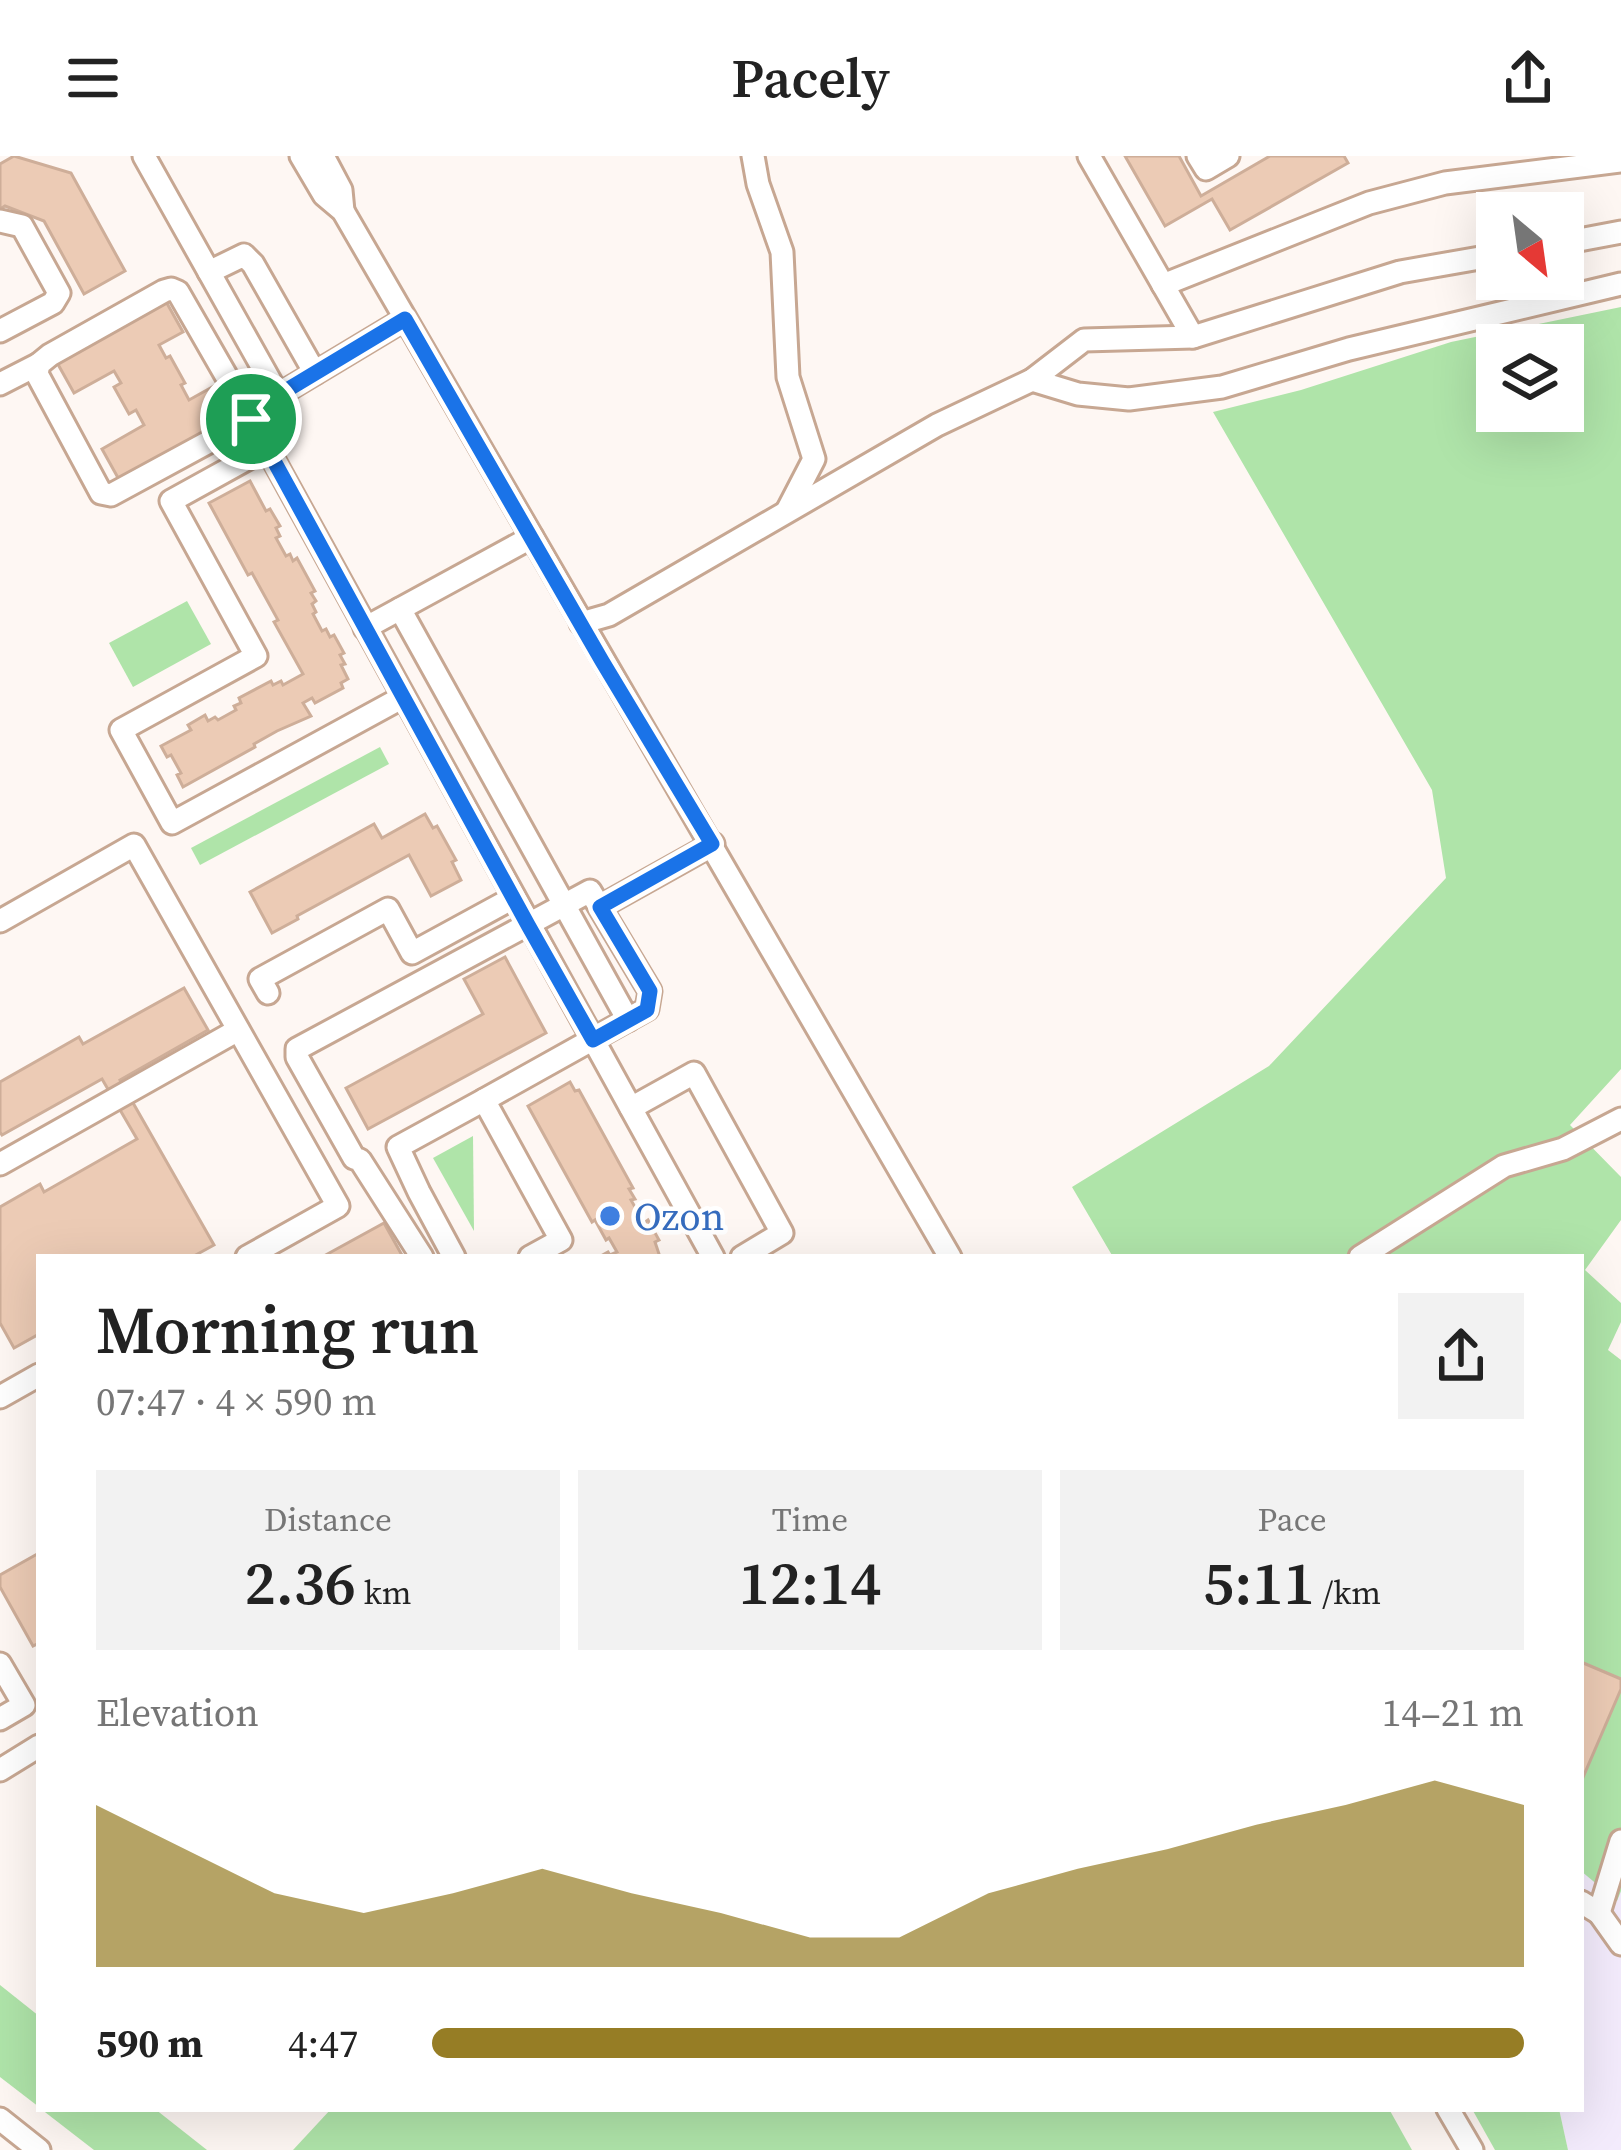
<!DOCTYPE html>
<html lang="en">
<head>
<meta charset="utf-8">
<style>
	body { margin:0; font-family:"Source Serif 4",serif; background:#f2f2f2; color:#222; height:100vh; display:flex; flex-direction:column; font-size:45px; white-space:nowrap }
	* { box-sizing:border-box; margin:0 }
	p { font-size:39px; color:#767676 }
	.icon { flex:none; width:66px; height:66px; fill:none; stroke:currentColor; stroke-width:2; stroke-linecap:round; stroke-linejoin:round }
	.map { position:relative; flex:1; overflow:hidden }
	.side { position:absolute; left:36px; top:1098px; width:1548px; height:858px; display:flex; flex-direction:column; background:#fff; border-radius:0px; box-shadow:0 12px 48px #0002 }
	.side>* { flex:none }
	.needle { width:78px; rotate:151deg }
	.fabs { position:absolute; left:1476px; top:36px; display:grid; gap:24px }
	.fabs a { display:grid; place-items:center; width:108px; height:108px; border-radius:0px; background:#fff; box-shadow:0 12px 48px #0002; font-size:60px }
	.pin { position:absolute; display:grid; place-items:center; width:102px; height:102px; color:#fff; margin:-51px; border:6px solid #fff; border-radius:50%; box-shadow:0 3px 12px #0007 }
	.round { display:grid; place-items:center; flex:none; width:126px; height:126px; border-radius:0px; background:#f2f2f2 }
	.headline { display:flex; align-items:center; justify-content:space-between; height:204px; padding:0 60px }
	h1 { font-size:66px; font-weight:600; line-height:90px }
	.stats { display:grid; grid-template-columns:repeat(3,1fr); gap:18px; height:204px; padding:12px 60px }
	.stats div { display:grid; align-content:center; border-radius:0px; background:#f2f2f2; text-align:center }
	.stats b { font-size:60px; font-weight:600 }
	.stats small { font-size:33px; font-weight:400 }
	.stats p { font-size:33px }
	.chart { height:336px; padding:24px 60px }
	.chart p { display:flex; justify-content:space-between }
	.chart svg { width:100%; height:216px; margin-top:12px; fill:#967d25; opacity:.7 }
	ul { padding:0 60px; list-style:none; font-size:39px }
	li { display:grid; grid-template-columns:192px 144px 1fr; align-items:center; height:90px }
	li i { height:30px; border-radius:15px; background:#967d25 }
	header { display:flex; justify-content:space-between; align-items:center; height:156px; padding:0 60px; background:#fff; font-size:54px; font-weight:600 }
	.map>svg:first-child { display:block }
</style>
</head>
<body>
<header><svg class="icon" aria-label="menu" viewBox="0 0 24 24"><path d="M4 6h16M4 12h16M4 18h16"/></svg>Pacely<svg class="icon" aria-label="share" viewBox="0 0 24 24"><path d="M12 15V3M7 8l5-5 5 5M5 13v7h14v-7"/></svg></header>
<div class="map">
<svg width="1621" height="1994" viewBox="0 0 1621 1994">
	<rect width="100%" height="100%" fill="#fef7f3"/>
	<polygon fill="#f3ebfc" points="1581,1197 1621,1229 1621,1994 1568,1994 1559,1953 1581,1953"/>
	<g fill="#afe4a9" fill-rule="evenodd">
		<path d="M 1621,151 L 1621,913 L 1570,969 L 1621,1021 L 1621,1064 L 1585,1114 L 1621,1147 L 1621,1166 L 1608,1194 L 1621,1204 L 1621,1523 L 1581,1506 L 1581,1101 L 1113,1101 L 1072,1031 L 1269,910 L 1446,722 L 1432,634 L 1213,256 L 1301,234 L 1451,186 ZM 1497,189 L 1563,189 L 1563,255 L 1497,255 Z"/>
		<polygon points="187,445 211,488 133,531 109,487"/>
		<polygon points="380,591 389,608 200,709 191,692"/>
		<polygon points="473,980 474,1075 433,1002"/>
		<polygon points="1621,1533 1621,1735 1617,1745 1581,1715 1581,1626"/>
		<polygon points="0,1829 39,1860 39,1951 0,1921"/>
		<polygon points="41,1953 155,1953 207,1994 94,1994"/>
		<polygon points="331,1953 1389,1953 1412,1994 293,1994"/>
		<polygon points="1472,1953 1559,1953 1568,1994 1495,1994"/>
	</g>
	<g fill="#eccbb5" stroke="#ceae99" stroke-width="3">
		<polygon points="14,0 71,17 125,115 84,138 44,65 5,50 0,53 0,8"/>
		<polygon points="1125,0 1179,0 1201,40 1270,0 1344,0 1348,7 1230,74 1212,43 1165,70"/>
		<polygon points="164,142 183,176 159,189 166,202 170,200 185,227 181,229 189,244 214,230 234,266 122,329 102,293 144,269 136,254 129,258 114,231 121,227 114,215 74,237 55,203"/>
		<polygon points="250,325 266,355 270,353 280,370 276,372 280,380 276,382 286,400 290,398 293,405 297,402 315,435 311,437 316,445 312,448 316,456 313,458 322,475 326,473 330,481 334,479 344,497 340,499 345,508 341,509 348,523 341,527 343,532 315,547 312,542 303,547 311,560 277,575 254,588 255,591 183,631 177,619 181,617 171,599 167,601 161,590 191,574 188,569 205,559 208,565 215,561 218,564 236,554 234,550 241,547 239,542 271,525 273,529 281,525 283,529 303,518 274,466 278,464 252,417 248,419 209,347"/>
		<polygon points="425,658 433,672 437,670 456,704 452,706 461,724 431,740 409,699 297,760 298,763 272,777 250,736 374,668 382,682"/>
		<polygon points="505,801 546,877 368,973 346,932 483,858 464,823"/>
		<polygon points="184,832 208,874 120,924 214,1089 192,1101 39,1101 39,1178 14,1192 0,1167 0,1051 40,1028 44,1036 137,983 102,923 2,979 0,976 0,926 79,881 83,888"/>
		<polygon points="570,926 575,935 579,934 633,1032 629,1033 635,1043 631,1044 644,1067 648,1064 659,1084 655,1086 660,1101 599,1101 608,1096 610,1099 617,1096 609,1082 606,1084 595,1064 592,1066 528,950"/>
		<polygon points="384,1067 403,1101 322,1101"/>
		<polygon points="39,1397 39,1487 33,1490 0,1431 0,1419"/>
		<polygon points="1581,1506 1621,1523 1621,1533 1581,1626"/>
	</g>
	<g fill="none" stroke-linecap="round" stroke-linejoin="round">
		<g stroke="#c7a792" stroke-width="27">
			<g id="minor">
				<polyline points="144,0 278,239"/>
				<polyline points="301,0 324,39 343,55 950,1101"/>
				<polyline points="323,0 341,34 343,55"/>
				<polyline points="753,0 758,28 782,96 788,221 814,303 787,355"/>
				<polyline points="1089,0 1193,181"/>
				<polyline points="1198,0 1206,13 1228,0"/>
				<polyline points="0,65 22,70 59,137 53,147 0,175"/>
				<polyline points="1563,87 1621,76"/>
				<polyline points="209,116 244,99 253,108 315,217"/>
				<polyline points="1163,129 1369,47 1445,27 1621,5"/>
				<polyline points="405,163 277,240 251,263 111,339 101,337 37,218 39,208 50,199 164,135 171,133 178,136 251,263 713,1101"/>
				<polyline points="1032,224 1078,238 1129,243 1222,231 1349,193 1621,128"/>
				<polyline points="0,228 39,208"/>
				<polyline points="267,292 171,345 256,500 121,574 172,667 403,541"/>
				<polyline points="400,453 628,864"/>
				<polyline points="581,467 609,459 937,269 1032,224 1084,184 1193,181 1400,116 1497,99"/>
				<polyline points="365,472 532,381"/>
				<polyline points="600,751 713,688"/>
				<polyline points="0,765 134,689 338,1050 247,1101"/>
				<polyline points="268,837 260,823 388,753 412,797 513,742"/>
				<polyline points="631,952 694,917 782,1077 742,1101"/>
				<polyline points="0,1008 238,874"/>
				<polyline points="422,1101 360,1004 354,1002 297,901 297,893 590,735 650,835 647,853 484,944 561,1084 530,1101"/>
				<polyline points="454,1101 419,1036 398,991 484,944"/>
				<polyline points="1360,1101 1504,1010 1563,993 1621,963"/>
				<polyline points="0,1241 39,1219"/>
				<polyline points="0,1508 24,1549 0,1563"/>
				<polyline points="0,1614 39,1590"/>
				<polyline points="1581,1746 1599,1757 1621,1685"/>
				<polyline points="1599,1757 1621,1788"/>
				<polyline points="1448,1953 1472,1994"/>
				<polyline points="0,1963 39,1994"/>
			</g>
		</g>
		<use href="#minor" stroke="#fff" stroke-width="21"/>
	</g>
	<g fill="none" stroke-linecap="round" stroke-linejoin="round">
		<g stroke="#fff" stroke-width="24">
			<polygon id="route" points="405,163 602,505 712,688 600,751 650,835 647,854 593,884 528,769 251,263 277,240"/>
		</g>
		<use href="#route" stroke="#1a73e8" stroke-width="15"/>
	</g>
	<circle fill="#3f7fe0" stroke="#fff" stroke-width="4.5" cx="610" cy="1060" r="12"/>
	<g text-anchor="middle" dominant-baseline="central" stroke-width="9" stroke-linejoin="round" paint-order="stroke">
		<g font-size="39" fill="#366cbe" stroke="#fff" text-anchor="start">
			<text x="634" y="1060">Ozon</text>
		</g>
	</g>
</svg>
<div class="fabs">
<a><svg class="needle" viewBox="-14 -14 28 28"><path d="M0-13l5 13h-10z" fill="#e53935"/><path d="M0 13l5-13h-10z" fill="#767676"/></svg></a>
<a><svg class="icon" aria-label="layers" viewBox="0 0 24 24"><path d="M12 4l9 5-9 5-9-5zM3 14l9 5 9-5"/></svg></a>
</div>
<div class="pin" style="left:251px;top:263px;background:#1e9e55"><svg class="icon" aria-label="arrive" viewBox="0 0 24 24"><path d="M6 21V4h12l-3 4 3 4H6"/></svg></div>
<section class="side">
<div class="headline"><div><h1>Morning run</h1><p>07:47 · 4 × 590 m</p></div><a class="round"><svg class="icon" aria-label="share" viewBox="0 0 24 24"><path d="M12 15V3M7 8l5-5 5 5M5 13v7h14v-7"/></svg></a></div>
<div class="stats">
<div><p>Distance</p><b>2.36<small> km</small></b></div>
<div><p>Time</p><b>12:14</b></div>
<div><p>Pace</p><b>5:11<small> /km</small></b></div>
</div>
<div class="chart"><p><span>Elevation</span>14–21 m</p>
<svg viewBox="0 0 160 44" preserveAspectRatio="none"><path d="M0 44V11L10 20L20 29L30 33L40 29L50 24L60 29L70 33L80 38L90 38L100 29L110 24L120 20L130 15L140 11L150 6L160 11V44z"/></svg>
</div>
<ul>
<li><b>590 m</b>4:47<i style="width:100%"></i></li>
</ul>
</section>
</div>
</body>
</html>
